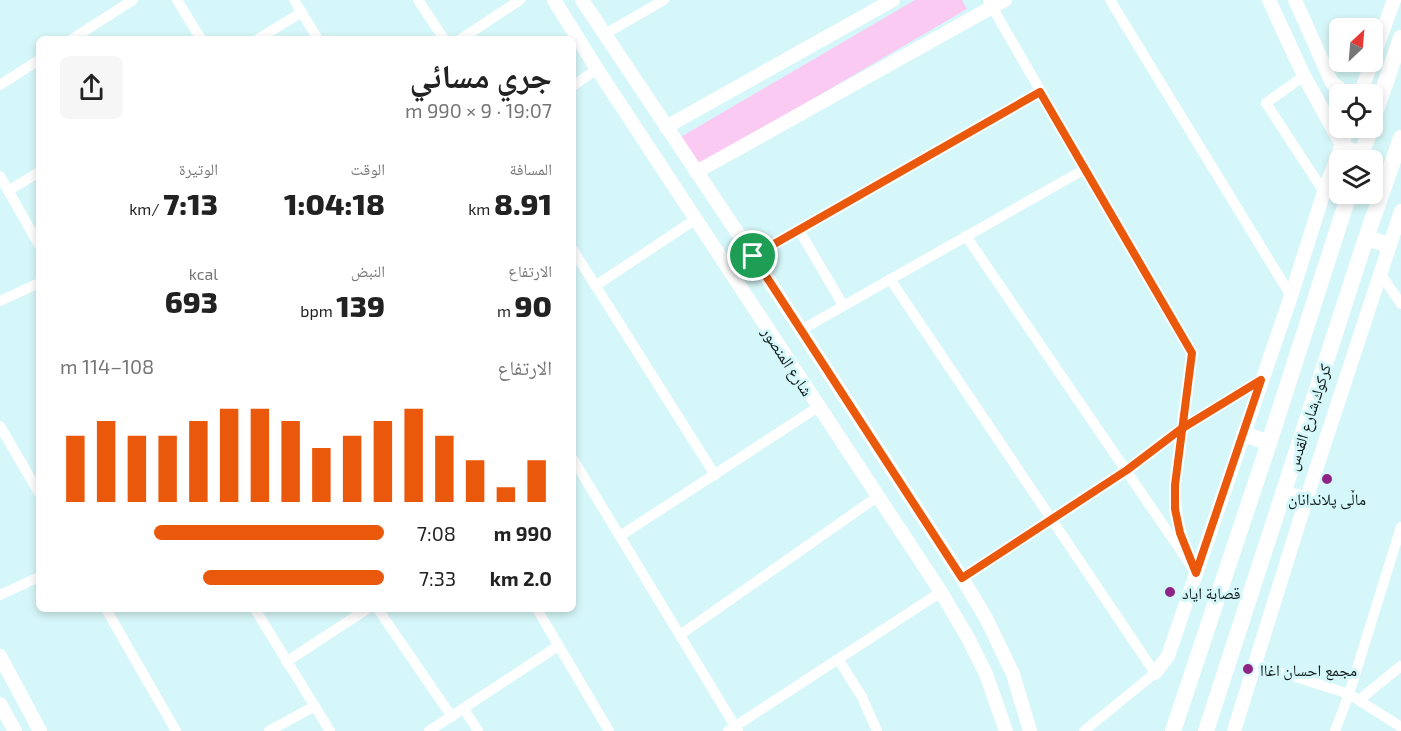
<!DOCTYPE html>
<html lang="ar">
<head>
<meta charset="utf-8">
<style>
	body { margin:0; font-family:"Exo 2","Noto Naskh Arabic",sans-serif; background:#f6f6f6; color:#222; direction:rtl; height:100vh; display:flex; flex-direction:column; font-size:22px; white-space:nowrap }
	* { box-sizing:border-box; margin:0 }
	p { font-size:20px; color:#767676 }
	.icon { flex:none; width:33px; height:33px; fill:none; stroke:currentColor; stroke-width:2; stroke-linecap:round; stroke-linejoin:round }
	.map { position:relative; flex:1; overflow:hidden; direction:ltr }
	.panel { position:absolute; left:36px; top:36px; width:540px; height:576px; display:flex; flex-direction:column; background:#fff; border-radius:9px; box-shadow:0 3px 9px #0003; direction:rtl }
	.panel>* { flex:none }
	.needle { width:39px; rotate:26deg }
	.controls { position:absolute; left:1329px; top:18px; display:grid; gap:12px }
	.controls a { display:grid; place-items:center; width:54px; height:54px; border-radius:9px; background:#fff; box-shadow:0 3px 9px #0003; font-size:30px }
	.pin { position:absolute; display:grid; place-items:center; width:51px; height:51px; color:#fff; margin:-26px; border:3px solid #fff; border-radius:50%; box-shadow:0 2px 6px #0007 }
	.round { display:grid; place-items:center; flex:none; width:63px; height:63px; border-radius:9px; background:#f6f6f6 }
	.overview { display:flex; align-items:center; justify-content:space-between; height:102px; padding:0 24px }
	h1 { font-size:33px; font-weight:800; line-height:45px }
	.figures { display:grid; grid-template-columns:repeat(3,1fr); gap:9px; height:102px; padding:6px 24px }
	.figures div { display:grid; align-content:center }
	.figures b { font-size:30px; font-weight:800 }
	.figures small { font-size:16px; font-weight:400 }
	.figures p { font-size:16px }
	.chart { height:168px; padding:12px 24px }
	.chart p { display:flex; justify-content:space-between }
	.chart svg { width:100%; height:108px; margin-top:6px; stroke:#ea580c; stroke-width:6 }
	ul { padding:0 24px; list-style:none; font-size:20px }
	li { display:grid; grid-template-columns:96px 72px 1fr; align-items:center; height:45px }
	li i { height:15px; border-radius:8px; background:#ea580c }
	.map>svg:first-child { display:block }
</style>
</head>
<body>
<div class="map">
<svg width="1401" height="731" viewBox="0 0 1401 731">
	<rect width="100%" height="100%" fill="#d6f7f9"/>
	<polygon fill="#facaf2" points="915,0 962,0 967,9 689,171 672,142"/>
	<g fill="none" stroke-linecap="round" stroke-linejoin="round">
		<g stroke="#fff" stroke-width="10">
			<polyline points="177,0 201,39"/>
			<polyline points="294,0 318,39"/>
			<polyline points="418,0 444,39"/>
			<polyline points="1110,0 1291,296"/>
			<polyline points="605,34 664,0"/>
			<polyline points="72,39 133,0"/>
			<polyline points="258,39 302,12"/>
			<polyline points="461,39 520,0"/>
			<polyline points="1304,76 1266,103 1324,192"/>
			<polyline points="0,85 39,60"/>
			<polyline points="573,86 597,69"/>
			<polyline points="0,176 39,245"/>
			<polyline points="8,191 39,172"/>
			<polyline points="799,230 843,305"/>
			<polyline points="966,236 1196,573"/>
			<polyline points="573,250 715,475"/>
			<polyline points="753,256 1040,92"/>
			<polyline points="1380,273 1401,304"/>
			<polyline points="890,279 1155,673 1084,731"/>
			<polyline points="595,286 696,219"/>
			<polyline points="0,301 39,283"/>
			<polyline points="801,330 1085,169"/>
			<polyline points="0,426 39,493"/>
			<polyline points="573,459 738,731"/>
			<polyline points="620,536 818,407"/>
			<path d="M 1188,553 C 1170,507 1176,476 1181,429 L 1261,380"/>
			<polyline points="962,578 1127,470 1181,429 1192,353 988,0"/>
			<polyline points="0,595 39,577"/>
			<polyline points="106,609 176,731"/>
			<polyline points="255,609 330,731"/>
			<polyline points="378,609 452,717"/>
			<polyline points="537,609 609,731"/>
			<polyline points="680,635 877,497"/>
			<polyline points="838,659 862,697 877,731"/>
			<polyline points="286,662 367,609"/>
			<polyline points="1255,664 1349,694 1401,727"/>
			<polyline points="1359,700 1401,666"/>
			<polyline points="464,709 478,731"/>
			<polyline points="269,731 315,706"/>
			<polyline points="429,731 558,646"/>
			<polyline points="728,731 941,592"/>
			<polyline points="1335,731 1349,694 1401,527"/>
		</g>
		<g stroke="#fff" stroke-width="14">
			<polyline points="554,0 597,69 941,592 968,638 986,674 1006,731"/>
			<polyline points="582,0 753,256 962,578 986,618 1013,674 1030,731"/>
			<polyline points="1269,0 1304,76 1342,145 1361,154"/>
			<polyline points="1295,0 1332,83 1347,94"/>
			<polyline points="1372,60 1394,0"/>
			<polyline points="1360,94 1372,62"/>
			<polyline points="666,127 893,0"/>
			<polyline points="696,172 1005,0"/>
			<polyline points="0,656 40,731"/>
			<polyline points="1155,673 1168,656 1291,296 1324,192 1348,128"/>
			<polyline points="0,704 15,731"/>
			<polyline points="1234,731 1306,500 1401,211"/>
		</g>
		<g stroke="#fff" stroke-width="16">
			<polyline points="1372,122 1401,38"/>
			<polyline points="1359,160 1371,128"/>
			<polyline points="1366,238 1389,245"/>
			<polyline points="1244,434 1269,443"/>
			<polyline points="1283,493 1306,500"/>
			<polyline points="1173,731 1269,443 1349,194"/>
			<polyline points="1206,731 1366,238 1401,138"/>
		</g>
	</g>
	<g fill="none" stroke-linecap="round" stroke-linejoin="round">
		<g stroke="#fff" stroke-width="12">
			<polyline id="route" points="753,256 962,578 1127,470 1181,429 1261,380 1196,573 1180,533 1175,509 1175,485 1192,353 1040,92 753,256"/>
		</g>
		<use href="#route" stroke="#ea580c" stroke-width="8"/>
	</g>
	<g fill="#902486" stroke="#d6f7f9" stroke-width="2">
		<circle cx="1327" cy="479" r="6"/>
		<circle cx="1170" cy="592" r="6"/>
		<circle cx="1248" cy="669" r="6"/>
	</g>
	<g text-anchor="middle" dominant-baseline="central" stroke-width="6" stroke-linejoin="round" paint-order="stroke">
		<g font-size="16" fill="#0a1617" stroke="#d6f7f9">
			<text transform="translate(788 361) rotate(57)">شارع المنصور</text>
			<text transform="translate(1308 417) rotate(-72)">كركوك,شارع القدس</text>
		</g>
		<g font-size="16" fill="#0a1617" stroke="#d6f7f9" text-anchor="start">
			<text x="1327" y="498" text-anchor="middle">ماڵی پلاندانان</text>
			<text x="1182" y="592">قصابة اياد</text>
			<text x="1260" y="669">مجمع احسان اغاا</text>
		</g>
	</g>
</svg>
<div class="controls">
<a><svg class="needle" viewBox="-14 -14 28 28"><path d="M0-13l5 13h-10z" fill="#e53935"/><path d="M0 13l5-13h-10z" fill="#767676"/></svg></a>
<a><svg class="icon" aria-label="locate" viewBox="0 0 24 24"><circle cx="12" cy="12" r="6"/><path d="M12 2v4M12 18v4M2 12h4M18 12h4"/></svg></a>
<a><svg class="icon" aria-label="layers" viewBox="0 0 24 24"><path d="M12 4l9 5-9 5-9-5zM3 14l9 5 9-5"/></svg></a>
</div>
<div class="pin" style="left:753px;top:256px;background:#1e9e55"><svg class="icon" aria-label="arrive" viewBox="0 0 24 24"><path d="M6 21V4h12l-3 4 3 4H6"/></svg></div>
<section class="panel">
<div class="overview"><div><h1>جري مسائي</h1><p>19:07 · 9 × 990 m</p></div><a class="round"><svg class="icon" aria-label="share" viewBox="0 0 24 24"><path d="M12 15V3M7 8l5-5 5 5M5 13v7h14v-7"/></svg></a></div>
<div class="figures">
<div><p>المسافة</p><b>8.91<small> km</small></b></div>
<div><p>الوقت</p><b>1:04:18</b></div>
<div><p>الوتيرة</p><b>7:13<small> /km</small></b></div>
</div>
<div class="figures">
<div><p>الارتفاع</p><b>90<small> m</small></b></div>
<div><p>النبض</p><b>139<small> bpm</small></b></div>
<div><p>kcal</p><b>693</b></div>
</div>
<div class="chart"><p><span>الارتفاع</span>108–114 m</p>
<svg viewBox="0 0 160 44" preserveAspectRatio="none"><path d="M5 44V17M15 44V11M25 44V17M35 44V17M45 44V11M55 44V6M65 44V6M75 44V11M85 44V22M95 44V17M105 44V11M115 44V6M125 44V17M135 44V27M145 44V38M155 44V27"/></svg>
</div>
<ul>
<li><b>990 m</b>7:08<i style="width:71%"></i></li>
<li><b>2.0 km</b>7:33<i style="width:56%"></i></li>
</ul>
</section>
</div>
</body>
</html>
